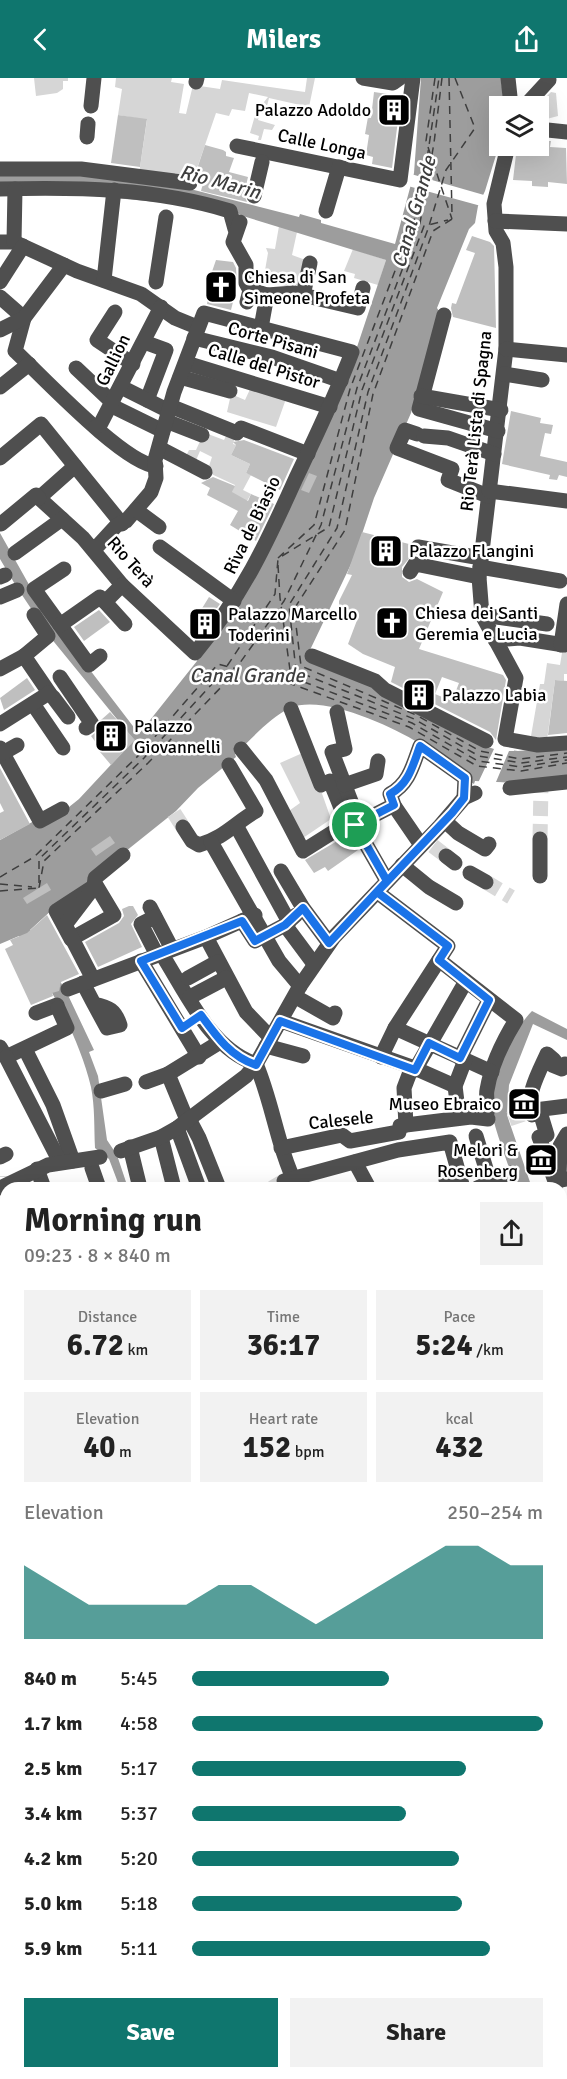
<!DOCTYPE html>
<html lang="en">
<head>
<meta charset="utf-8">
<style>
	body { margin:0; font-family:Signika,sans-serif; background:#f2f2f2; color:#222; height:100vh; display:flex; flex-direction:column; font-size:22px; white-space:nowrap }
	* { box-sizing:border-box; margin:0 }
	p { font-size:20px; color:#767676 }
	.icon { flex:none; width:33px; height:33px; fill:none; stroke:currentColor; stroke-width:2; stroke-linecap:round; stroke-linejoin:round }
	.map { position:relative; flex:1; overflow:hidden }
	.details { position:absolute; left:0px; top:1104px; width:567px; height:897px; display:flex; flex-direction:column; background:#fff; border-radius:18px 18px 0 0; box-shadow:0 6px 24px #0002 }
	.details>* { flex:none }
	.buttons { position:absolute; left:489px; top:18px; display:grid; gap:12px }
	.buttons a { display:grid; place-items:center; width:60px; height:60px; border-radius:0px; background:#fff; box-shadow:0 6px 24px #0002; font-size:30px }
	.pin { position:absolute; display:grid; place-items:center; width:51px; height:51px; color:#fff; margin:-26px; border:3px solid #fff; border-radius:50%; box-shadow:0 2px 6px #0007 }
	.round { display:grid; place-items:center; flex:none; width:63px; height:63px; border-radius:0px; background:#f2f2f2 }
	.overview { display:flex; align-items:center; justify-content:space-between; height:102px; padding:0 24px }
	h1 { font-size:33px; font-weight:800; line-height:45px }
	.metrics { display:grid; grid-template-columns:repeat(3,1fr); gap:9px; height:102px; padding:6px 24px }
	.metrics div { display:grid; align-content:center; border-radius:0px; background:#f2f2f2; text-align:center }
	.metrics b { font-size:30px; font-weight:800 }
	.metrics small { font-size:16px; font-weight:400 }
	.metrics p { font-size:16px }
	.chart { height:168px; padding:12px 24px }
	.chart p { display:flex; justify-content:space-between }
	.chart svg { width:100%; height:108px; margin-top:6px; fill:#0f766e; opacity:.7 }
	.button { display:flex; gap:12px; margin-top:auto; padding:12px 24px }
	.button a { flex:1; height:69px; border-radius:0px; background:#0f766e; color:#fff; font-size:24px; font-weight:800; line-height:69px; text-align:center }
	.button a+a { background:#f2f2f2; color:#222 }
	ul { padding:0 24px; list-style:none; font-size:20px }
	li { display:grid; grid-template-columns:96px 72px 1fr; align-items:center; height:45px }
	li i { height:15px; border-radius:8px; background:#0f766e }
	header { display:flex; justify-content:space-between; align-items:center; height:78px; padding:0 24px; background:#0f766e; color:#fff; font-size:27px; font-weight:800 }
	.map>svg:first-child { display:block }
</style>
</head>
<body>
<header><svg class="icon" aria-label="back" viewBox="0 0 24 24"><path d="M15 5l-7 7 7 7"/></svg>Milers<svg class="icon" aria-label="share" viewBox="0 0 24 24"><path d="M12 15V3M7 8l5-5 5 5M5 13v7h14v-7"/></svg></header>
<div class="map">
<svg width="567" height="2001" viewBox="0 0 567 2001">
	<rect width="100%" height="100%" fill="#fff"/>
	<g fill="#d6d6d6">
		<polygon points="34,0 68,0 68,3 63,3 63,11 57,15 36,18"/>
		<polygon points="116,0 172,0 171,4 184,6 179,35 186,36 193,7 220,11 222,2 305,14 307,0 315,0 309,29 269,20 265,36 260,35 258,42 275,47 272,52 264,51 261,62 258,62 259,58 250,55 256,34 268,19 249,15 245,33 232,31 229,38 216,35 194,99 175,95 174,98 139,96 147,42 118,37 122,11 115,9"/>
		<polygon points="551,14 556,15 558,38 539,43 537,28"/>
		<polygon points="279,148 297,154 292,177 311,184 303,211 263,204 268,175 266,170 275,171"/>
		<polygon points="353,171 386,182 378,207 354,200 355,196 344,193"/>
		<polygon points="252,307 287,318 276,349 227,334 231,316 245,322"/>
		<polygon points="208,356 224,362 227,356 235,359 233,366 236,367 231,377 250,386 246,395 251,397 243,412 251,416 247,423 231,416 235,407 207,394 212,379 200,373 194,387 184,382 189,372 196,372 201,361"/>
		<polygon points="567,544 567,596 564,596 564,603 555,602 547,662 531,658 540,606 544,606 547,585 560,587"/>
		<polygon points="307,673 331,741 300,762 286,735 300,725 280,685"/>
		<polygon points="567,1649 567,1716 566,1716 561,1701 561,1651"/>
	</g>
	<g fill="#9d9d9d">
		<path d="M 421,0 L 501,0 L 504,28 L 500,28 L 500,64 L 485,113 L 478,128 L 475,145 L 469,151 L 437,230 L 440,235 L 411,335 L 374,420 L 354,480 L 310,572 L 488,669 L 518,673 L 567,669 L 567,698 L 510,705 L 475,703 L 474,706 C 454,694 438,676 419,665 C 389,647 322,616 290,630 C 269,640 251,662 235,676 L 236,679 L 198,710 L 176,733 L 126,773 L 89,811 L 53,831 L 30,852 L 67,915 L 94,972 L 89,974 L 98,998 L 107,1062 L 117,1077 L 128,1110 L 120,1110 L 109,1081 L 95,1070 C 94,1050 95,1029 91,1009 C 78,955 47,905 19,858 L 0,866 L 0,762 L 34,743 L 64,733 L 79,721 L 134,662 L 50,559 L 16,508 L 0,481 L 0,455 L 41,528 L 139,656 L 197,583 L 194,579 L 215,555 L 354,278 L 386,182 L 243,138 L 230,131 L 0,109 L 0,95 L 76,95 L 171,106 L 299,139 L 300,136 L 321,142 L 321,145 L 395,166 L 414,95 Z"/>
		<path d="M 532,933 L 567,951 L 567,962 L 533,946 L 509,1007 L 507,1037 L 532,1110 L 516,1110 C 510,1090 489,1039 490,1020 C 490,996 515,950 532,933 Z"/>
		<polygon points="567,1719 567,2001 0,2001 0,1903 6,1901 6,1995 561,1995 561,1721"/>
	</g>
	<g fill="#fff">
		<polygon points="411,96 484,117 481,128 408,108"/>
		<polygon points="489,666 514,670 514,673 509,673 496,704 510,705 510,708 477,707 494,671 488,669"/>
	</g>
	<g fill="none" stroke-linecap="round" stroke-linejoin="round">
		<g stroke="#3e3e3e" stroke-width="1.5" stroke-dasharray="8 6" stroke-linecap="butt">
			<polyline points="435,0 426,63 452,141"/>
			<polyline points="449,0 452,137"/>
			<polyline points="455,0 475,50 446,92 428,151 368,314 337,450 289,527 296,593 414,641 479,678 521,685 567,679"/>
			<polyline points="452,141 433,153 373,316 345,452 294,531 301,588 416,637 480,673 520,681 567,675"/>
			<polyline points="282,478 329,449 362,312 424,148 448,142"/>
			<polyline points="278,480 314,447 350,311 414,143 427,81 439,0"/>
			<polyline points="278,487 280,520 291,599 412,645 478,683 521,689 567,682"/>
			<polyline points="0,799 34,779 140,676 218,586 286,604 409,649 477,688 521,693 567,685"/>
			<polyline points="39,805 39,781 144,680 223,594 275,516 278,481"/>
			<polyline points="0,806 32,809"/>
			<polyline points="39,810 44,783 148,685 227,603 284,523 321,447 357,310 420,145 434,65 442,0"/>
			<polyline points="0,813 38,810"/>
			<polyline points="561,1893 567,1894"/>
			<polyline points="561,1905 567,1906"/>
			<polyline points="561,1915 567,1914"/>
			<polyline points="561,1924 567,1923"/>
			<polyline points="561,1943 567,1940"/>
			<polyline points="310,1995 310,2001"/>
			<polyline points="31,2001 96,1995"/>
			<polyline points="90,2001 130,1995"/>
			<polyline points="171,2001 201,1995"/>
			<polyline points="451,2001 462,1995"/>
		</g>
	</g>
	<g fill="#bfbfbf" fill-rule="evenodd">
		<polygon points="374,14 401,18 392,90 372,86 373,79 366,77 369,57 365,56 368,39 371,40"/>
		<polygon points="118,37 147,41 140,89 111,85"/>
		<polygon points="538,63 551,63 550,69 566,70 567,106 548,104 548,109 532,108 532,103 513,102 517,68 538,68"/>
		<polygon points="205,67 223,72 226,74 226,78 234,80 229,94 248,99 244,116 247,124 201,113 204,101 195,97"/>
		<polygon points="472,158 490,164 494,168 496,250 453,239 451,230 452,225 456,226 475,175 466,172"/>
		<polygon points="216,182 233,184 236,190 237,208 231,232 207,226 209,214 206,211"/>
		<polygon points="511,333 541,340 540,345 553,347 551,356 545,355 540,378 567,384 567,399 559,397 557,402 549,401 550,397 502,386"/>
		<polygon points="244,362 294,381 280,412 246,395 250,386 231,377 236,367 233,364"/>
		<polygon points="309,395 317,398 309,415 301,412"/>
		<polygon points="213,399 235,408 232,414 248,423 251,416 274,426 256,463 230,447 238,433 207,417 210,410 201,405"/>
		<path d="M 362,454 L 409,466 L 412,477 L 402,489 L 402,499 L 409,504 L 417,501 L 443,514 L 419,571 L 503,597 L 506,602 L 496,662 L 490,654 L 391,604 L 395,589 L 363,576 L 348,566 L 359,537 L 339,527 L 339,523 L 352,497 L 347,496 ZM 442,599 L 459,605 L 452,623 L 435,616 Z"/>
		<polygon points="209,519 220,526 194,561 199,549 193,545"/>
		<polygon points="99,532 110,544 84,563 74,549"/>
		<polygon points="27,600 35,612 4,632 0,620"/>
		<polygon points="555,602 567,603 567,655 548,657"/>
		<polygon points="110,634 135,662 111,687 95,668 97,666 91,658 100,651 101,642"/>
		<polygon points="0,690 30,746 0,762 0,735 4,733 0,725"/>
		<polygon points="349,756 358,772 328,793 325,789 314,795 305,782"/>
		<polygon points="110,758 115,765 96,778 91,771"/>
		<polygon points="47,805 51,812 27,826 23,820"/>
		<polygon points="129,828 133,828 138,837 131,846 142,869 98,889 85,864 119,845 124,838 122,831"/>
		<polygon points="47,837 79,896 61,904 59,913 52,915 53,918 31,927 5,871 13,867 10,862 27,855"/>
	</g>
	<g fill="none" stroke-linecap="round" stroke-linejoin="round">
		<g stroke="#d9d9d9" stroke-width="15" stroke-dasharray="15 8" stroke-linecap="butt">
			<polyline points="174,735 183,749"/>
			<polyline points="540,761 541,708"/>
			<polyline points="433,768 446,778"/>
			<polyline points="486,804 511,819"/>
			<polyline points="509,1041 535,1032 537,1041"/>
			<polyline points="0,1098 0,1099"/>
			<polyline points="272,1110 284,1103"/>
		</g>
		<g stroke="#4f4f4f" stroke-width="15">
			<polyline points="363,0 393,5 400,0"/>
			<polyline points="508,0 511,28"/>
			<polyline points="196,4 197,0"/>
			<polyline points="91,28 94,0"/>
			<polyline points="525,28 549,2"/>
			<polyline points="538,51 567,54"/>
			<polyline points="87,59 88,46"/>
			<polyline points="237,68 400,102 413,0"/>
			<polyline points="508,68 494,126 496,153 503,165 506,189 506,271 479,499 482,537 516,600 505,661 538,667 567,665"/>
			<polyline points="0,91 81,91 190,105"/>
			<path d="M 0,111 C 77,109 155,110 230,133 L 235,151"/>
			<polyline points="254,118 262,84"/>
			<polyline points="326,133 339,89"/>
			<polyline points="495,143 567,146"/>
			<polyline points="240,144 233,164 246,187 246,205 250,212 247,224"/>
			<polyline points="0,164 14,164 77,193 141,216 175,240 197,249"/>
			<polyline points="14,164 15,111"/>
			<polyline points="104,202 114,112"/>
			<polyline points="0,204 23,168"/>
			<polyline points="156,204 166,139"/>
			<polyline points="252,212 267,217 294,215 358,230 363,210"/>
			<polyline points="303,218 310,185"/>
			<path d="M 0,219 L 24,240 L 15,273 C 42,298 124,386 156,388"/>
			<polyline points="115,234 97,262 133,286"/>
			<polyline points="444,237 419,331 498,353"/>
			<polyline points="261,250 267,217"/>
			<polyline points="0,252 24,240 64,187"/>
			<polyline points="194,260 272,279 341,303"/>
			<polyline points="144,264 166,272 147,322"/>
			<polyline points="506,271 567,277"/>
			<polyline points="186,285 330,329"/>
			<polyline points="76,290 113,325"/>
			<polyline points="504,296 542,302"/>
			<polyline points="180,299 230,313"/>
			<polyline points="0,309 29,286"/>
			<polyline points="121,309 169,333"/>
			<polyline points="421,318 501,332"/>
			<polyline points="112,328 163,353"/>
			<polyline points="170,328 237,355"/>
			<polyline points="166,343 202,357"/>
			<polyline points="96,349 100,347 161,229"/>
			<polyline points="240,352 241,350 308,376"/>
			<polyline points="417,356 405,352 397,370 452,391 448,402 488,418"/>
			<polyline points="424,358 448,360 494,376"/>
			<polyline points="159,370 205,394"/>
			<polyline points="0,380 41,346 122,446"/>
			<polyline points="489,413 567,423"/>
			<path d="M 39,420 L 83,460 L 122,507 L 195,575 C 242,518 266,467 296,400 C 316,358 336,317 352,274 L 204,235 L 174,314 L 155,382 L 156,400 L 151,414 L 126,443 L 117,447 L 94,472"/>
			<polyline points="39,420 75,388"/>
			<polyline points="136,432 159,449"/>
			<polyline points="1,446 36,417 39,420"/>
			<polyline points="160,469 234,523"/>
			<polyline points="418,469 481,480"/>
			<polyline points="15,475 62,441"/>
			<polyline points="480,489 560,503"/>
			<polyline points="64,491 34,511 89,587 100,578"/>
			<polyline points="410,494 415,486 479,499"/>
			<polyline points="0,499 5,497"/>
			<polyline points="0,519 17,512"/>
			<polyline points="105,524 125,546"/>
			<polyline points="482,537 547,546"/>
			<polyline points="60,547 100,519 105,524 122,507"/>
			<polyline points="495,562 520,560 564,567"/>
			<polyline points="561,567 567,526"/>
			<polyline points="24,578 50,616"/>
			<polyline points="312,578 375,603 385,612 486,663"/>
			<polyline points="0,591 24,578 48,558 34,537"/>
			<polyline points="60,599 92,646 86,650"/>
			<polyline points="53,619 68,639"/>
			<polyline points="33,626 63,670"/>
			<polyline points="291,631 321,707 330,703 343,735"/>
			<polyline points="0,646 49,615"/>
			<polyline points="0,670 40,743 62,731"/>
			<polyline points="241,671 266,702 303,773 357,739 332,674 345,671 337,634"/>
			<polyline points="3,675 17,667"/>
			<polyline points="344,707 376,696 378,683"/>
			<polyline points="510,710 567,704"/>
			<polyline points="395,729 421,767"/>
			<polyline points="352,742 387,803"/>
			<polyline points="445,743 458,755 485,771 489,766"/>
			<path d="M 355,747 L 394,727 L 390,716 C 409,706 413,687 420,668 L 465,700 L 464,720"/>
			<path d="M 183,749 L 192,763 L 199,767 C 224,760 235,745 256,733 L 229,687"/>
			<polyline points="237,749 289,844"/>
			<polyline points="211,764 279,883 300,908"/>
			<polyline points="446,778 455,785"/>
			<polyline points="402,787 429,809 456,825"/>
			<polyline points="281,793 303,830 329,865"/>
			<polyline points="470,795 486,804"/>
			<polyline points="540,798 540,761"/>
			<polygon points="96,807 114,837 71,861 56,833"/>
			<polyline points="377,814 448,868 395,950 381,979"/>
			<polyline points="150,829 172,871"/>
			<polyline points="155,839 141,846 157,877"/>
			<polyline points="242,843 255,863 285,847 296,837"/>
			<polyline points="285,847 314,886"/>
			<polyline points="206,859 246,934 271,960"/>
			<path d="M 161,875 C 186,914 210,971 256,986"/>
			<path d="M 439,882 L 516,942 C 503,963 491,988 487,1012 C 485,1022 491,1030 485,1039"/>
			<polyline points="141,883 199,979"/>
			<polyline points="188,900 217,884"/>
			<polyline points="93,901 65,847 94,809 95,800 123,777"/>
			<path d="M 83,905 L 94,926 C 109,929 115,932 120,947 L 107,950 L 94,926"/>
			<polyline points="68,911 206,859 255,837"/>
			<polyline points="190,919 226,900"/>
			<polyline points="296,919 333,940 335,935"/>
			<polyline points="36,935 57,927"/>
			<polyline points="281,943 412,989 455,1008"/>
			<polyline points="395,950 492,994"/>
			<polyline points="266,968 303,978"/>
			<polyline points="0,969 6,979 67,950 58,930"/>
			<polyline points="25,971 53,1027 73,1083"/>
			<polyline points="6,979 60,1084"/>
			<polyline points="460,980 489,922"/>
			<path d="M 256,986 C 273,1026 277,1068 297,1109"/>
			<path d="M 567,987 L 565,986 L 562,991 L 552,987 L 554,982 L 547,976 C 539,994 525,1018 532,1037 L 540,1034 L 547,1057 L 539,1059 L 556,1106 L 556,1103 L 567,1101"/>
			<polyline points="415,992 466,903"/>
			<polyline points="168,996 220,964"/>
			<polyline points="146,1004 168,996 187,1042"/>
			<polyline points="101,1013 125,1006"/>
			<polyline points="535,1032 567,1028"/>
			<polyline points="459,1040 455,1008 465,982"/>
			<polyline points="189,1041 199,1060 219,1110"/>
			<polyline points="406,1047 404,1010 412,989"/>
			<polyline points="177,1050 199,1110"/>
			<polyline points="476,1058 490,1104"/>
			<polyline points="161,1059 174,1110"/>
			<polyline points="130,1069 140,1110"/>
			<polyline points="281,1070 342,1057 350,1063 399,1054 400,1048 406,1047 471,1039 488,1041"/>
			<polyline points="121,1073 161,1059 177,1050 246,998 256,986 300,908 334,859 440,748 464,720 475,715"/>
			<polyline points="0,1079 6,1076"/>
			<polyline points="355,1084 369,1110"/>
			<polyline points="92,1090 99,1110"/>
			<polyline points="37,1091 44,1110"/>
			<polyline points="559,1102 560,1068 567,1056"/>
			<polyline points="284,1103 398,1072 450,1064 463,1110"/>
			<polyline points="0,1110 48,1087 100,1079"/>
			<polyline points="449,1110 446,1102 460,1098"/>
			<polyline points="477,1110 511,1095"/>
			<polyline points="562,1142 567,1149"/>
			<polyline points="563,1300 567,1308"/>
			<polyline points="0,1367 6,1366"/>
			<polyline points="0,1505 6,1503"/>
			<polyline points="0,1647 6,1646"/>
		</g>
	</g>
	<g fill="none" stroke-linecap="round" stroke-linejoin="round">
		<g stroke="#fff" stroke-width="12">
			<path id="route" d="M 355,747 L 387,803 L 329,865 L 303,830 L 285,847 L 255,863 L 242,843 L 141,883 L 182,950 L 201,937 C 217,959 230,978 256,987 L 280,943 L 415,992 L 429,965 L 460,980 L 489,922 L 439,882 L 448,868 L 377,814 L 452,735 L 464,720 L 465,700 L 420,668 C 413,687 409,706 390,716 L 394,727 L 355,747"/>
		</g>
		<use href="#route" stroke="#1a73e8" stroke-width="8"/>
	</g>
	<defs>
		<g id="building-square" transform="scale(1.725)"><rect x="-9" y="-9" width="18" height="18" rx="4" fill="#000" stroke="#fff"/><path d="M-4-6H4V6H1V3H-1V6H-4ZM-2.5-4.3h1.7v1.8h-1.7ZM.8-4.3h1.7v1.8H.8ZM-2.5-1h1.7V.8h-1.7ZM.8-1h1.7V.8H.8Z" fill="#fff"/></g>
		<g id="church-square" transform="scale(1.725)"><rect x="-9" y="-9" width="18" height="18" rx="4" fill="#000" stroke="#fff"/><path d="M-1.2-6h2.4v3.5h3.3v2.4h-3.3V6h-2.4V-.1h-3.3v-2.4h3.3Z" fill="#fff"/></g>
		<g id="museum-square" transform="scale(1.725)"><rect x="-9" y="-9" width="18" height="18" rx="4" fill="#000" stroke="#fff"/><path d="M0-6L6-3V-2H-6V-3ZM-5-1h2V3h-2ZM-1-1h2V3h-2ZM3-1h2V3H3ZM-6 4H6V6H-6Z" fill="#fff"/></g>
	</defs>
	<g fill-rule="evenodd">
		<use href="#building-square" x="394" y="32"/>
		<use href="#church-square" x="221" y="209"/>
		<use href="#building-square" x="386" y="473"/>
		<use href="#church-square" x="392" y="545"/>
		<use href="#building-square" x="205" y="546"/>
		<use href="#building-square" x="419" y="617"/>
		<use href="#building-square" x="111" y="658"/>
		<use href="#museum-square" x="524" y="1026"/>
		<use href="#museum-square" x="541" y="1082"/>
	</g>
	<g text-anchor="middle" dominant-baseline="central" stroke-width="5" stroke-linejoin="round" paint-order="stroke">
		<g font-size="18" fill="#000" stroke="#fff" text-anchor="start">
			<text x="371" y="32" text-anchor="end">Palazzo Adoldo</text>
			<text x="244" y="199">Chiesa di San<tspan x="244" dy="21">Simeone Profeta</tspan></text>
			<text x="409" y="473">Palazzo Flangini</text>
			<text x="415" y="535">Chiesa dei Santi<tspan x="415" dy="21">Geremia e Lucia</tspan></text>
			<text x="228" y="536">Palazzo Marcello<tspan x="228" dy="21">Toderini</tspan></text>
			<text x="442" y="617">Palazzo Labia</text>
			<text x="134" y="648">Palazzo<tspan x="134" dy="21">Giovannelli</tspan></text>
			<text x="501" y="1026" text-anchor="end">Museo Ebraico</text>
			<text x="518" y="1072" text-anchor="end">Melori &amp;<tspan x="518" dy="21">Rosenberg</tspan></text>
		</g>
		<g font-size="18" fill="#000" stroke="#fff">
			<text transform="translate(322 66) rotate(12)">Calle Longa</text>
			<text transform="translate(273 262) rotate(16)">Corte Pisani</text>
			<text transform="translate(113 282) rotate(-64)">Gallion</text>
			<text transform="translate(264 288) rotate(17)">Calle del Pistor</text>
			<text transform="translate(476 343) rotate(-84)">Rio Terà Lista di Spagna</text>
			<text transform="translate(252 447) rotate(-64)">Riva de Biasio</text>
			<text transform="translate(131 484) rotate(48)">Rio Terà</text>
			<text transform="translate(341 1042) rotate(-6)">Calesele</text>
		</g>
		<g font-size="20" font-style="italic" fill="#3e3e3e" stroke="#fff">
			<text transform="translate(220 104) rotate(15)">Rio Marin</text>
			<text transform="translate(414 134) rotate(-74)">Canal Grande</text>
			<text x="247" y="597">Canal Grande</text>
		</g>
	</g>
</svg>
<div class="buttons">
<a><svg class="icon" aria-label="layers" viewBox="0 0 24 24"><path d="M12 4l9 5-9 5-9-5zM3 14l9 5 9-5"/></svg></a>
</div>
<div class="pin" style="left:355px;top:747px;background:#1e9e55"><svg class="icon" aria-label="arrive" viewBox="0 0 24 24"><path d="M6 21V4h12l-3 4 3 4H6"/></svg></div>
<section class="details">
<div class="overview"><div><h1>Morning run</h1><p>09:23 · 8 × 840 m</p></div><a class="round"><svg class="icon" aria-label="share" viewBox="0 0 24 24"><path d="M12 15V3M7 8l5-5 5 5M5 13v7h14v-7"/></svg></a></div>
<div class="metrics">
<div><p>Distance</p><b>6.72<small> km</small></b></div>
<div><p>Time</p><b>36:17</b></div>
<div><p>Pace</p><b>5:24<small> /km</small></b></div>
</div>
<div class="metrics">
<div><p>Elevation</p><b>40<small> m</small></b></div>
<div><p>Heart rate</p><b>152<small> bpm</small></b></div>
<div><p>kcal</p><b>432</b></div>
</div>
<div class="chart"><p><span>Elevation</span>250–254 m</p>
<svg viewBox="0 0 160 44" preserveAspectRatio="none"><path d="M0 44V14L10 22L20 30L30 30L40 30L50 30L60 22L70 22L80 30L90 38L100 30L110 22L120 14L130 6L140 6L150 14L160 14V44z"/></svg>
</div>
<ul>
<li><b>840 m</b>5:45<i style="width:56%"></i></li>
<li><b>1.7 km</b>4:58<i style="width:100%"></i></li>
<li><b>2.5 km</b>5:17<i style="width:78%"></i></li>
<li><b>3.4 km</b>5:37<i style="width:61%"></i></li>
<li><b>4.2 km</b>5:20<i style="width:76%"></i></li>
<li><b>5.0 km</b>5:18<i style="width:77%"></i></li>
<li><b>5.9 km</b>5:11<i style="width:85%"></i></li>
</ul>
<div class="button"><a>Save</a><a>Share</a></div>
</section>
</div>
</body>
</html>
